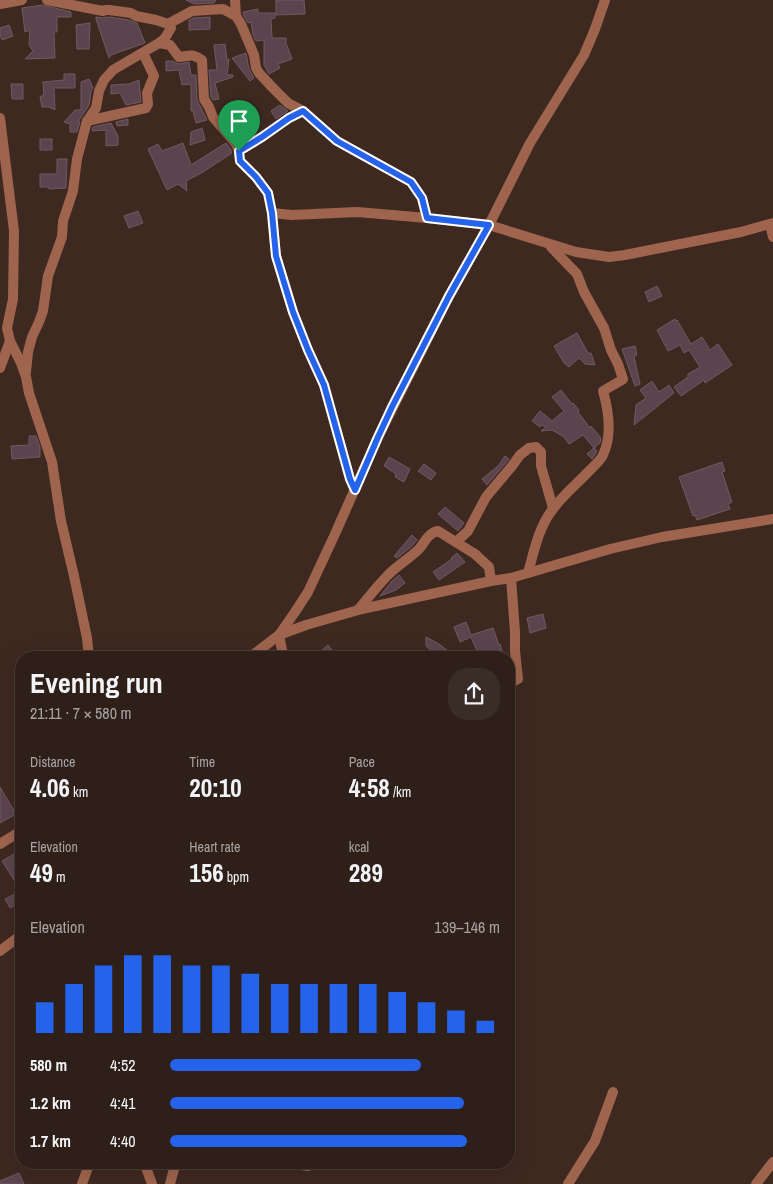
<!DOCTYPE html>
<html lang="en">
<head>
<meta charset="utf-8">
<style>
	body { margin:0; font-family:"Archivo Narrow",sans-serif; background:#3a2c26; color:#f1f3f6; height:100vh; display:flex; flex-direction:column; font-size:19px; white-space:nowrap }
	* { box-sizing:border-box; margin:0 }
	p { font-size:16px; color:#a7a2a2 }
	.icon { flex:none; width:28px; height:28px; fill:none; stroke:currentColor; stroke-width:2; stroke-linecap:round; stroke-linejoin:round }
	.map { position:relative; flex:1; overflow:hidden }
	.drawer { position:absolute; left:15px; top:651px; width:500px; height:518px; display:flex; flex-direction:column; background:#2e1f19; border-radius:20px; box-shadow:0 5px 20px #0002,0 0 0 1px #493d38 }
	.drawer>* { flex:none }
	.pin { position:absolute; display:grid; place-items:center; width:42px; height:42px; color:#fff; margin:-51px -21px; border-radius:50% 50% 50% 0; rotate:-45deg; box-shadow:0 0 5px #0007 }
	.pin .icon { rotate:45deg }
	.round { display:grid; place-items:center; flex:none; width:52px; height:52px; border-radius:20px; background:#3a2c26 }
	.summary { display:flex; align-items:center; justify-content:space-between; height:85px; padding:0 15px }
	h1 { font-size:28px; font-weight:700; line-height:38px }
	.metrics { display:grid; grid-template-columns:repeat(3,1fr); gap:8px; height:85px; padding:5px 15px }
	.metrics div { display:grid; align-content:center }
	.metrics b { font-size:25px; font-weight:700 }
	.metrics small { font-size:14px; font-weight:400 }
	.metrics p { font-size:14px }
	.chart { height:140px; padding:10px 15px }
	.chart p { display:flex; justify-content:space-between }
	.chart svg { width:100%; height:90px; margin-top:5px; stroke:#2563eb; stroke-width:6 }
	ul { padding:0 15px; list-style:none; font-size:16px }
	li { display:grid; grid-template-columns:80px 60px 1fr; align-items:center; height:38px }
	li i { height:12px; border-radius:6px; background:#2563eb }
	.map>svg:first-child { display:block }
</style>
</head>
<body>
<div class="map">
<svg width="773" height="1184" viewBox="0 0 773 1184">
	<rect width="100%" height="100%" fill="#3e2921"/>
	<g fill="#5b444d" stroke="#715962">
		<polygon points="186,0 216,0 214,3 194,4"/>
		<polygon points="276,0 304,0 305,14 276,15"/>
		<polygon points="43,5 71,12 71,17 57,17 57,32 54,32 55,58 25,59 33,51 29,45 30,30 25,32 22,8"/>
		<polygon points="258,9 258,13 275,13 275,18 271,19 272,38 286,38 286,43 292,59 278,64 280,68 269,74 264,65 264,40 256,41 253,35 251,22 248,23 243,14 243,12"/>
		<polygon points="96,17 102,18 109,17 129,20 137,23 145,43 111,55 109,58 96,19"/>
		<polygon points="210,17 210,29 189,30 189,20 194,18"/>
		<polygon points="90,23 89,49 77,49 76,25"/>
		<polygon points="9,25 13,36 2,40 0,34 0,28"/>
		<polygon points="225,44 227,60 229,59 227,75 233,75 233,77 215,83 219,99 213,100 211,97 209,70 217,70 214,45"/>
		<polygon points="246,53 249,69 254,78 250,81 232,58"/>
		<polygon points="166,61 173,61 179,64 189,62 191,75 196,75 197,100 207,120 196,123 193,111 191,111 191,84 182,85 179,70 166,71"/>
		<polygon points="64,74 75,74 75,88 54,88 55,110 49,107 42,107 40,97 44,95 43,82 64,80"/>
		<polygon points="89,79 93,88 91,91 89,105 78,122 80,122 77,132 70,132 70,124 64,122 75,110 81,110 81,82"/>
		<polygon points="139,80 141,102 126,105 120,93 111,94 111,85 129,84"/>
		<polygon points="11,84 23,84 23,99 12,99"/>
		<polygon points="280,105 288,111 276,119 271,111"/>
		<polygon points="128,119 128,125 117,126 116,122"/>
		<polygon points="111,123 118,136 118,145 106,146 106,130 92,131 93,127"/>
		<polygon points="202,128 205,140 190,145 191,132"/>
		<rect x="40" y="139" width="12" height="11"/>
		<polygon points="183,143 191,165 226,143 230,148 232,153 203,172 186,181 187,191 178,184 167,190 148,149 158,144 162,151"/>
		<polygon points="57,159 67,159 66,188 49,189 49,187 40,187 40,174 57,174"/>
		<polygon points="138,211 143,223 129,228 124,216"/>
		<polygon points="657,286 662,296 649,302 645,292"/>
		<polygon points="675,319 676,321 677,320 691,344 702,337 710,350 718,344 732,365 705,383 704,380 681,396 674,387 688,377 688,374 700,367 689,350 684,353 680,345 668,351 657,330"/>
		<polygon points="577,333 588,353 591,353 595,365 585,364 579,358 569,367 564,363 554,346"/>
		<polygon points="635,346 637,355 634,356 640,384 635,386 622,349"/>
		<polygon points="652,381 659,392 669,385 674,393 634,425 636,405 646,398 640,390"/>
		<polygon points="561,390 572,404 573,403 579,410 578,412 590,428 591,426 601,438 600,443 594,448 597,451 592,459 587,454 594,448 583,435 569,444 564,437 552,430 541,431 546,427 542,425 540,427 532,421 540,411 552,421 564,411 552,397"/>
		<polygon points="29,436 36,436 40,447 40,457 12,459 11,446 29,445"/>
		<polygon points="505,456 509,459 487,485 482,479 498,466"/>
		<polygon points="389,457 410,469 404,482 395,477 396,474 384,466"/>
		<polygon points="722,462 725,471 722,472 732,502 728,504 730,509 697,520 695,515 693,516 679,477"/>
		<polygon points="424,464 436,473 431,480 418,471"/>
		<polygon points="445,507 464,523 458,531 438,514"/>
		<polygon points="412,535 417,540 411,547 397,558 394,556"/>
		<polygon points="457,553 465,562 439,580 433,572 452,559 451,558"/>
		<polygon points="399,575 405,583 396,590 380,596 391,582"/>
		<polygon points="543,614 546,628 530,633 527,618"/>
		<polygon points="466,622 471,635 493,628 499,645 500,644 504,658 480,658 471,637 460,642 454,627"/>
		<polygon points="426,637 439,644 457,658 440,658 426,646"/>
		<polygon points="328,645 338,658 313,658"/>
		<polygon points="0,787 16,814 0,823"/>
		<polygon points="21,850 21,902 10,908 5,899 21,891 2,861"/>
		<polygon points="19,1173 24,1184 0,1184 0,1181"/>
	</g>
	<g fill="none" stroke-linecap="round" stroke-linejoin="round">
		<g stroke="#9f644d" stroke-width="10">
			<polyline points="47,0 103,11 105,10 109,10 131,13 136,16 156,20 168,24 192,11 223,9 236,16 241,24 254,55 256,68 259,73 272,87 288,103 303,111 337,141 411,182 422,198 427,218 489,225 576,252 609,257 625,255 741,232 773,223"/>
			<polyline points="235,0 236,16"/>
			<polyline points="0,4 22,0"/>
			<path d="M 159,43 L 170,45 L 179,57 C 191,56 190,53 202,60 L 204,99 L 209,107 L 213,117 L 236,144 L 239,151 L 240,161 L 256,177 L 268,193 L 272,213 L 276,256 L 293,312 L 308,350 L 324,385 L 350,479 L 355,490"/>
			<polyline points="0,118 14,231 13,299 7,328 10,341 21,363 26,377 29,393 52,462 61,521 74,576 87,638 89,658"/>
			<polyline points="87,121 146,108 148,104 147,93 154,76 143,53"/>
			<polyline points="239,151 262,137 289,118 303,111"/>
			<polyline points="272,213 292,215 357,212 427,218"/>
			<polyline points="770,224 773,237"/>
			<polyline points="0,368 10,341"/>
			<polyline points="26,372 28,352 32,337 39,322 43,311 48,276 62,237 63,221 73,191 77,159 87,121 96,108 99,91 104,80 113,70 159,43 165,38 171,28 168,24"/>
			<polyline points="456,542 468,531 486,497 512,466 520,455 529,448 536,447 541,452 541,466 553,508"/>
			<path d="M 528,573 C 534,551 539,526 553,509 C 564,494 578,483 590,470 C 594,466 600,461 603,455 C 612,436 609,412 603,391 L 622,380 L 623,379 L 618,364 L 611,350 L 604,328 L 584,292 L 577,274 L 551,247"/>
			<path d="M 358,610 C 368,598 378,585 389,574 C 398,565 410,558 419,549 C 425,542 428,533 438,531 L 475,554 L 489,567 L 491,581"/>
			<polyline points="285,658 282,650 279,635 295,612 308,592 335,534 378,437 449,296 489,225 530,143 584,55 595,29 605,0"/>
			<polyline points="509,686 510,683 518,679 515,651 515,632 511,578"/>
			<polyline points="0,951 21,935"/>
			<polyline points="144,1162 152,1184"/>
			<polyline points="282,1162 308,1166"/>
			<polyline points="82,1184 90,1162"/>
			<polyline points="170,1184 175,1165 178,1162"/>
			<polyline points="568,1184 595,1141 613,1092"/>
			<polyline points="756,1184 773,1162"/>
		</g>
		<g stroke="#9f644d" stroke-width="10">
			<polyline points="249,658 279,635 306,625 362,609 491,581 511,578 610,549 662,537 773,519"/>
			<polyline points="0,844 21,831"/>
		</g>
	</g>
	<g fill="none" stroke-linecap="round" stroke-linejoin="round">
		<g stroke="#fff" stroke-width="10">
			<polygon id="route" points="303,111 337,141 411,182 422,198 427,218 489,225 449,296 392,407 378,437 355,490 350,479 324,385 308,350 293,312 276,256 272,213 268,193 256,177 240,161 239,151 262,137 289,118"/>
		</g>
		<use href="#route" stroke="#2563eb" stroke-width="6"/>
	</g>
</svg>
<div class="pin" style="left:239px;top:151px;background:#1e9e55"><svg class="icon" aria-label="arrive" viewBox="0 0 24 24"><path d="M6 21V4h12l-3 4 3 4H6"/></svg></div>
<section class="drawer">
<div class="summary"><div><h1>Evening run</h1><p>21:11 · 7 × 580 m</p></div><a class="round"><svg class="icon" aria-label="share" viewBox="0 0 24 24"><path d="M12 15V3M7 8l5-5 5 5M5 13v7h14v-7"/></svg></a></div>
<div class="metrics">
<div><p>Distance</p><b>4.06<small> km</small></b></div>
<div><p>Time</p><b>20:10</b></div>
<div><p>Pace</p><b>4:58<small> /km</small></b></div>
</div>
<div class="metrics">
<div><p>Elevation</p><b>49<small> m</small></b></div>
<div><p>Heart rate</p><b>156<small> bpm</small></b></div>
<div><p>kcal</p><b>289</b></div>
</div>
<div class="chart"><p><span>Elevation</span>139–146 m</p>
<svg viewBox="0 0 160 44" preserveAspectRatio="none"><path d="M5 44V29M15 44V20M25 44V11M35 44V6M45 44V6M55 44V11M65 44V11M75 44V15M85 44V20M95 44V20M105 44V20M115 44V20M125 44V24M135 44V29M145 44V33M155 44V38"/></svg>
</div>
<ul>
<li><b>580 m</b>4:52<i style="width:76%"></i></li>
<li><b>1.2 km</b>4:41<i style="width:89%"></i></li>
<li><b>1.7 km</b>4:40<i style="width:90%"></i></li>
</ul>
</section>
</div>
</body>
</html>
